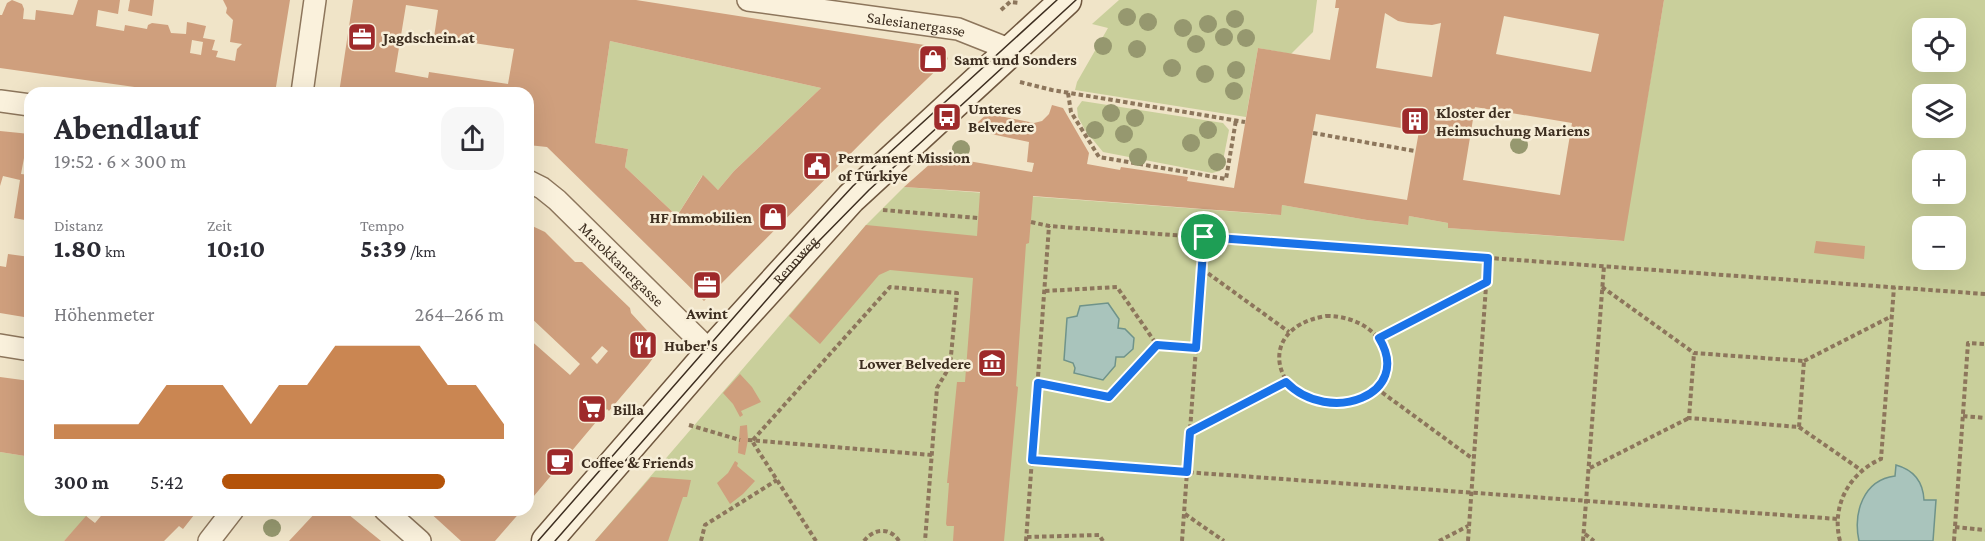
<!DOCTYPE html>
<html lang="de">
<head>
<meta charset="utf-8">
<style>
	body { margin:0; font-family:"Crimson Pro",serif; background:#f7f7f7; color:#2b2b33; height:100vh; display:flex; flex-direction:column; font-size:22px; white-space:nowrap }
	* { box-sizing:border-box; margin:0 }
	p { font-size:20px; color:#7c7c81 }
	.icon { flex:none; width:33px; height:33px; fill:none; stroke:currentColor; stroke-width:2; stroke-linecap:round; stroke-linejoin:round }
	.map { position:relative; flex:1; overflow:hidden }
	.panel { position:absolute; left:24px; top:87px; width:510px; height:429px; display:flex; flex-direction:column; background:#fff; border-radius:18px; box-shadow:0 6px 24px #0002 }
	.panel>* { flex:none }
	.controls { position:absolute; left:1912px; top:18px; display:grid; gap:12px }
	.controls a { display:grid; place-items:center; width:54px; height:54px; border-radius:12px; background:#fff; box-shadow:0 6px 24px #0002; font-size:30px }
	.pin { position:absolute; display:grid; place-items:center; width:51px; height:51px; color:#fff; margin:-26px; border:3px solid #fff; border-radius:50%; box-shadow:0 2px 6px #0007 }
	.round { display:grid; place-items:center; flex:none; width:63px; height:63px; border-radius:18px; background:#f7f7f7 }
	.head { display:flex; align-items:center; justify-content:space-between; height:102px; padding:0 30px }
	h1 { font-size:33px; font-weight:700; line-height:45px }
	.metrics { display:grid; grid-template-columns:repeat(3,1fr); gap:9px; height:102px; padding:6px 30px }
	.metrics div { display:grid; align-content:center }
	.metrics b { font-size:26px; font-weight:700 }
	.metrics small { font-size:16px; font-weight:400 }
	.metrics p { font-size:16px }
	.chart { height:168px; padding:12px 30px }
	.chart p { display:flex; justify-content:space-between }
	.chart svg { width:100%; height:108px; margin-top:6px; fill:#b45309; opacity:.7 }
	ul { padding:0 30px; list-style:none; font-size:20px }
	li { display:grid; grid-template-columns:96px 72px 1fr; align-items:center; height:45px }
	li i { height:15px; border-radius:8px; background:#b45309 }
	.map>svg:first-child { display:block }
</style>
</head>
<body>
<div class="map">
<svg width="1985" height="541" viewBox="0 0 1985 541">
	<rect width="100%" height="100%" fill="#f0e4c8"/>
	<g fill="#c9cf9b" fill-rule="evenodd">
		<polygon points="1119,0 1317,0 1313,32 1291,54 1258,48 1246,117 1075,90 1077,82 1108,28 1092,24"/>
		<path d="M 1664,0 L 1985,0 L 1985,541 L 595,541 L 866,225 L 904,187 L 1280,215 L 1282,205 L 1367,220 L 1407,225 L 1409,216 L 1448,223 L 1448,228 L 1623,241 ZM 1923,28 L 1956,28 L 1956,62 L 1923,62 ZM 1923,94 L 1956,94 L 1956,128 L 1923,128 ZM 1923,160 L 1956,160 L 1956,194 L 1923,194 ZM 1923,226 L 1956,226 L 1956,260 L 1923,260 Z"/>
		<polygon points="610,41 821,88 734,171 718,190 702,176 677,216 625,167 628,149 595,143"/>
		<polygon points="1082,101 1223,123 1229,130 1222,166 1220,171 1212,173 1103,152 1085,130 1078,117 1077,108"/>
		<polygon points="27,446 30,447 30,510 93,510 64,541 0,541 0,452 25,456"/>
	</g>
	<g fill="#a9c4bc" stroke="#6f938a" stroke-width="1.5">
		<polygon points="1108,303 1119,319 1118,328 1125,329 1134,338 1133,349 1124,357 1116,357 1115,366 1103,380 1074,373 1075,368 1073,363 1064,360 1067,318 1077,316 1080,306"/>
		<path d="M 1896,465 C 1914,470 1923,481 1924,500 L 1936,500 L 1933,541 L 1859,541 C 1853,513 1863,480 1895,476 Z"/>
	</g>
	<g fill="#cf9f7d" fill-rule="evenodd">
		<path d="M 12,0 L 22,4 L 24,9 L 23,19 L 35,20 L 36,10 L 73,15 L 78,0 L 120,0 L 118,14 L 98,10 L 96,26 L 124,31 L 125,25 L 147,29 L 148,25 L 152,23 L 168,25 L 171,33 L 186,34 L 187,22 L 206,26 L 203,38 L 215,40 L 212,50 L 218,51 L 216,57 L 235,61 L 237,49 L 242,44 L 230,42 L 233,20 L 226,13 L 227,8 L 223,0 L 290,0 L 275,93 L 177,93 L 0,68 L 0,15 L 2,15 L 7,3 ZM 192,40 L 203,42 L 201,55 L 190,53 Z"/>
		<polygon points="130,0 154,0 152,16 128,11"/>
		<path d="M 353,0 L 636,0 L 944,48 L 948,59 L 881,123 L 704,301 L 547,147 L 528,145 L 528,93 L 339,93 ZM 406,5 L 438,10 L 434,37 L 514,49 L 508,84 L 429,72 L 428,78 L 395,72 ZM 610,41 L 628,45 L 821,88 L 734,171 L 718,190 L 703,175 L 677,216 L 625,167 L 628,149 L 595,143 Z"/>
		<path d="M 1336,0 L 1664,0 L 1624,241 L 1448,228 L 1448,223 L 1409,216 L 1408,225 L 1367,220 L 1282,205 L 1281,215 L 1033,196 L 1029,243 L 1026,244 L 1016,386 L 1018,387 L 1004,541 L 953,541 L 954,526 L 947,526 L 946,524 L 949,483 L 947,483 L 957,382 L 965,382 L 973,278 L 890,270 L 879,275 L 820,344 L 789,316 L 866,225 L 977,236 L 980,192 L 904,187 L 939,156 L 1032,172 L 1034,163 L 1027,162 L 1029,142 L 982,132 L 976,124 L 991,110 L 995,115 L 1034,123 L 1042,121 L 1049,114 L 1052,105 L 1063,108 L 1089,153 L 1087,164 L 1120,170 L 1121,167 L 1188,177 L 1187,181 L 1234,188 L 1258,48 L 1330,60 L 1339,8 L 1335,8 ZM 1385,13 L 1398,21 L 1408,23 L 1432,25 L 1441,23 L 1432,77 L 1376,68 ZM 1504,16 L 1599,34 L 1591,72 L 1496,54 ZM 1475,107 L 1572,123 L 1560,195 L 1463,180 ZM 1316,114 L 1419,131 L 1407,200 L 1304,183 Z"/>
		<polygon points="0,131 30,134 30,160 24,158 21,174 30,175 30,221 14,218 20,180 3,176 0,186"/>
		<path d="M 528,224 L 545,232 L 575,262 L 582,262 L 630,308 L 631,313 L 653,337 L 655,344 L 653,358 L 648,365 L 609,411 L 607,409 L 528,503 L 528,338 L 570,375 L 580,364 L 528,315 ZM 602,346 L 608,351 L 597,364 L 591,358 Z"/>
		<polygon points="1816,241 1865,246 1864,259 1814,253"/>
		<polygon points="8,254 30,257 30,318 0,313 0,266 6,267"/>
		<polygon points="740,374 752,387 761,402 741,411 743,415 740,417 733,404 723,393"/>
		<polygon points="0,377 30,381 30,447 27,446 25,456 0,452"/>
		<polygon points="747,425 748,440 745,455 738,453 740,426"/>
		<polygon points="735,461 738,463 737,466 755,481 743,494 730,504 717,483 728,473"/>
		<polygon points="651,477 691,480 687,497 683,497 668,541 595,541"/>
		<polygon points="106,510 111,510 115,514 118,510 194,510 191,513 194,515 183,529 179,526 164,541 64,541 86,516 95,523"/>
		<polygon points="318,510 343,510 381,541 289,541"/>
		<polygon points="427,510 522,510 495,541 461,541"/>
	</g>
	<g fill="none" stroke-linecap="round" stroke-linejoin="round">
		<g stroke="#8d765c" stroke-width="24">
			<g id="minor">
				<path id="s1" d="M 748,0 L 958,29 L 1011,50"/>
				<polyline points="302,93 315,0"/>
				<polyline points="0,101 30,105"/>
				<path id="s2" d="M 528,181 L 542,188 L 557,200 L 711,352"/>
				<polyline points="0,345 30,350"/>
				<polyline points="385,510 420,541"/>
				<polyline points="209,541 233,510"/>
			</g>
		</g>
		<g stroke="#6f573f" stroke-width="33">
			<g id="secondary">
				<path id="s3" d="M 547,541 L 711,352 L 851,198 L 1066,0"/>
			</g>
		</g>
		<g stroke="#8d765c" stroke-width="4" stroke-dasharray="4.5 3" stroke-linecap="butt">
			<polyline points="1001,10 1010,2 1019,3"/>
			<polyline points="1020,82 1052,90 1245,122"/>
			<polyline points="1068,93 1071,112 1099,157 1226,179 1236,120"/>
			<polyline points="1313,133 1415,151"/>
			<polyline points="883,210 978,218"/>
			<polyline points="1031,222 1049,226 1985,294"/>
			<polyline points="1202,269 1289,332"/>
			<polyline points="1602,287 1694,353 1804,361 1799,427 1689,418 1694,353"/>
			<polyline points="1045,291 1117,287 1157,345"/>
			<path d="M 1326,316 C 1392,316 1413,388 1349,402 C 1280,418 1245,329 1326,316 Z"/>
			<polyline points="1379,338 1486,282"/>
			<polyline points="1804,361 1892,316"/>
			<polyline points="1038,383 1109,397 1157,345 1196,348"/>
			<polyline points="1376,388 1473,459"/>
			<polyline points="1963,416 1985,418"/>
			<polyline points="689,425 740,440"/>
			<polyline points="1799,427 1861,470"/>
			<polyline points="1190,432 1286,382"/>
			<polyline points="748,440 932,455"/>
			<polyline points="1032,461 1838,519"/>
			<polyline points="1590,468 1689,418"/>
			<polyline points="1185,514 1224,541"/>
			<polyline points="1955,527 1985,530"/>
			<polyline points="1585,534 1594,541"/>
			<polyline points="1027,537 1099,535 1103,541"/>
			<polyline points="701,541 705,525 777,480"/>
			<polyline points="816,541 752,441 890,287 957,293 950,366 937,388 925,541"/>
			<path d="M 864,541 C 874,528 890,527 899,541"/>
			<polyline points="1026,541 1049,226"/>
			<polyline points="1182,541 1204,237"/>
			<polyline points="1439,541 1468,526"/>
			<polyline points="1468,541 1488,258"/>
			<polyline points="1583,541 1604,266"/>
			<path d="M 1840,541 C 1831,506 1849,473 1881,459 L 1894,287"/>
			<polyline points="1954,541 1968,343 1985,344"/>
		</g>
		<use href="#minor" stroke="#faf1dc" stroke-width="21"/>
		<use href="#secondary" stroke="#faf1dc" stroke-width="30"/>
		<g stroke="#3d2e20" stroke-width="1.5">
			<polyline points="538,541 778,267 853,186 1057,0"/>
			<polyline points="555,541 813,247 869,190 1076,0"/>
		</g>
	</g>
	<g fill="#96986f">
		<circle cx="1127" cy="17" r="9"/>
		<circle cx="1235" cy="19" r="9"/>
		<circle cx="1148" cy="22" r="9"/>
		<circle cx="1208" cy="24" r="9"/>
		<circle cx="1183" cy="28" r="9"/>
		<circle cx="1224" cy="37" r="9"/>
		<circle cx="1246" cy="38" r="9"/>
		<circle cx="1196" cy="44" r="9"/>
		<circle cx="1103" cy="46" r="9"/>
		<circle cx="1137" cy="49" r="9"/>
		<circle cx="1172" cy="68" r="9"/>
		<circle cx="1236" cy="70" r="9"/>
		<circle cx="1205" cy="74" r="9"/>
		<circle cx="1234" cy="91" r="9"/>
		<circle cx="1111" cy="113" r="9"/>
		<circle cx="1135" cy="118" r="9"/>
		<circle cx="1095" cy="130" r="9"/>
		<circle cx="1208" cy="130" r="9"/>
		<circle cx="1124" cy="134" r="9"/>
		<circle cx="1191" cy="143" r="9"/>
		<circle cx="1519" cy="145" r="9"/>
		<circle cx="961" cy="149" r="9"/>
		<circle cx="1138" cy="157" r="9"/>
		<circle cx="1217" cy="162" r="9"/>
		<circle cx="272" cy="528" r="9"/>
	</g>
	<g fill="none" stroke-linecap="round" stroke-linejoin="round">
		<g stroke="#fff" stroke-width="12">
			<path id="route" d="M 1204,237 L 1488,258 L 1487,282 L 1379,338 C 1414,395 1329,426 1286,382 L 1190,432 L 1187,472 L 1032,460 L 1038,383 L 1109,397 L 1157,345 L 1196,348 Z"/>
		</g>
		<use href="#route" stroke="#1a73e8" stroke-width="8"/>
	</g>
	<defs>
		<g id="office-square" transform="scale(1.5)"><rect x="-9" y="-9" width="18" height="18" rx="4" fill="#9e2a2b" stroke="#f7eed8"/><path d="M-6-3h4V-5.5h4V-3h4V5H-6ZM-1-4.5V-3h2v-1.5ZM-6 0V1H6V0Z" fill="#fff"/></g>
		<g id="shop-square" transform="scale(1.5)"><rect x="-9" y="-9" width="18" height="18" rx="4" fill="#9e2a2b" stroke="#f7eed8"/><path d="M-5-2.5h2.3a2.7 3.5 0 0 1 5.4 0H5L5.5 6h-11ZM-1.5-2.5h3a1.5 2.3 0 0 0-3 0Z" fill="#fff"/></g>
		<g id="bus-square" transform="scale(1.5)"><rect x="-9" y="-9" width="18" height="18" rx="4" fill="#9e2a2b" stroke="#f7eed8"/><path d="M-5-6H5V4H4V6H2V4H-2V6H-4V4H-5ZM-3.5-4V0h7V-4ZM-3.5 1.2v1.5H-2V1.2ZM2 1.2v1.5H3.5V1.2Z" fill="#fff"/></g>
		<g id="building-square" transform="scale(1.5)"><rect x="-9" y="-9" width="18" height="18" rx="4" fill="#9e2a2b" stroke="#f7eed8"/><path d="M-4-6H4V6H1V3H-1V6H-4ZM-2.5-4.3h1.7v1.8h-1.7ZM.8-4.3h1.7v1.8H.8ZM-2.5-1h1.7V.8h-1.7ZM.8-1h1.7V.8H.8Z" fill="#fff"/></g>
		<g id="civic-square" transform="scale(1.5)"><rect x="-9" y="-9" width="18" height="18" rx="4" fill="#9e2a2b" stroke="#f7eed8"/><path d="M-.6-6.5H3V-4.5H.6V-3L4-1V1h2V6H-6V1h2V-1L-.6-3ZM-1.2 2.5V6h2.4V2.5Z" fill="#fff"/></g>
		<g id="restaurant-square" transform="scale(1.5)"><rect x="-9" y="-9" width="18" height="18" rx="4" fill="#9e2a2b" stroke="#f7eed8"/><path d="M-5-6h1v4h1v-4h1v4h1v-4h1v5L-1.5 .5V6h-2V.5L-5-1ZM5-6V6H3V1.5H1.5Q1.5-4 5-6Z" fill="#fff"/></g>
		<g id="museum-square" transform="scale(1.5)"><rect x="-9" y="-9" width="18" height="18" rx="4" fill="#9e2a2b" stroke="#f7eed8"/><path d="M0-6L6-3V-2H-6V-3ZM-5-1h2V3h-2ZM-1-1h2V3h-2ZM3-1h2V3H3ZM-6 4H6V6H-6Z" fill="#fff"/></g>
		<g id="supermarket-square" transform="scale(1.5)"><rect x="-9" y="-9" width="18" height="18" rx="4" fill="#9e2a2b" stroke="#f7eed8"/><path d="M-6-5.5h2.5l.6 2H6L4.5 2H-2.5L-4.4-4H-6ZM-1.5 3.2a1.3 1.3 0 1 0 .1 0ZM3 3.2a1.3 1.3 0 1 0 .1 0Z" fill="#fff"/></g>
		<g id="cafe-square" transform="scale(1.5)"><rect x="-9" y="-9" width="18" height="18" rx="4" fill="#9e2a2b" stroke="#f7eed8"/><path d="M-5.5-4.5H6V0H3Q3 3.5 0 3.5H-2.5Q-5.5 3.5-5.5 0ZM3-3.2v2h1.7v-2ZM-6 4.5H4V6H-6Z" fill="#fff"/></g>
	</defs>
	<g fill-rule="evenodd">
		<use href="#office-square" x="362" y="37"/>
		<use href="#shop-square" x="933" y="59"/>
		<use href="#bus-square" x="947" y="117"/>
		<use href="#building-square" x="1415" y="121"/>
		<use href="#civic-square" x="817" y="166"/>
		<use href="#shop-square" x="773" y="217"/>
		<use href="#office-square" x="707" y="285"/>
		<use href="#restaurant-square" x="643" y="345"/>
		<use href="#museum-square" x="992" y="363"/>
		<use href="#supermarket-square" x="592" y="409"/>
		<use href="#cafe-square" x="560" y="462"/>
	</g>
	<g text-anchor="middle" dominant-baseline="central" stroke-width="5" stroke-linejoin="round" paint-order="stroke">
		<g font-size="16" fill="#3d2e20" stroke="#f7eed8">
			<text stroke="none"><textPath href="#s1" startOffset="170">Salesianergasse</textPath></text>
			<text stroke="none"><textPath href="#s3" startOffset="375">Rennweg</textPath></text>
			<text stroke="none"><textPath href="#s2" startOffset="126">Marokkanergasse</textPath></text>
		</g>
		<g font-size="16" font-weight="bold" fill="#3d2e20" stroke="#f7eed8" text-anchor="start">
			<text x="383" y="37">Jagdschein.at</text>
			<text x="954" y="59">Samt und Sonders</text>
			<text x="968" y="108">Unteres<tspan x="968" dy="18">Belvedere</tspan></text>
			<text x="1436" y="112">Kloster der<tspan x="1436" dy="18">Heimsuchung Mariens</tspan></text>
			<text x="838" y="157">Permanent Mission<tspan x="838" dy="18">of Türkiye</tspan></text>
			<text x="752" y="217" text-anchor="end">HF Immobilien</text>
			<text x="707" y="313" text-anchor="middle">Awint</text>
			<text x="664" y="345">Huber's</text>
			<text x="971" y="363" text-anchor="end">Lower Belvedere</text>
			<text x="613" y="409">Billa</text>
			<text x="581" y="462">Coffee &amp; Friends</text>
		</g>
	</g>
</svg>
<div class="controls">
<a><svg class="icon" aria-label="locate" viewBox="0 0 24 24"><circle cx="12" cy="12" r="6"/><path d="M12 2v4M12 18v4M2 12h4M18 12h4"/></svg></a>
<a><svg class="icon" aria-label="layers" viewBox="0 0 24 24"><path d="M12 4l9 5-9 5-9-5zM3 14l9 5 9-5"/></svg></a>
<a>+</a>
<a>−</a>
</div>
<div class="pin" style="left:1204px;top:237px;background:#1e9e55"><svg class="icon" aria-label="arrive" viewBox="0 0 24 24"><path d="M6 21V4h12l-3 4 3 4H6"/></svg></div>
<section class="panel">
<div class="head"><div><h1>Abendlauf</h1><p>19:52 · 6 × 300 m</p></div><a class="round"><svg class="icon" aria-label="share" viewBox="0 0 24 24"><path d="M12 15V3M7 8l5-5 5 5M5 13v7h14v-7"/></svg></a></div>
<div class="metrics">
<div><p>Distanz</p><b>1.80<small> km</small></b></div>
<div><p>Zeit</p><b>10:10</b></div>
<div><p>Tempo</p><b>5:39<small> /km</small></b></div>
</div>
<div class="chart"><p><span>Höhenmeter</span>264–266 m</p>
<svg viewBox="0 0 160 44" preserveAspectRatio="none"><path d="M0 44V38L10 38L20 38L30 38L40 22L50 22L60 22L70 38L80 22L90 22L100 6L110 6L120 6L130 6L140 22L150 22L160 38V44z"/></svg>
</div>
<ul>
<li><b>300 m</b>5:42<i style="width:79%"></i></li>
</ul>
</section>
</div>
</body>
</html>
